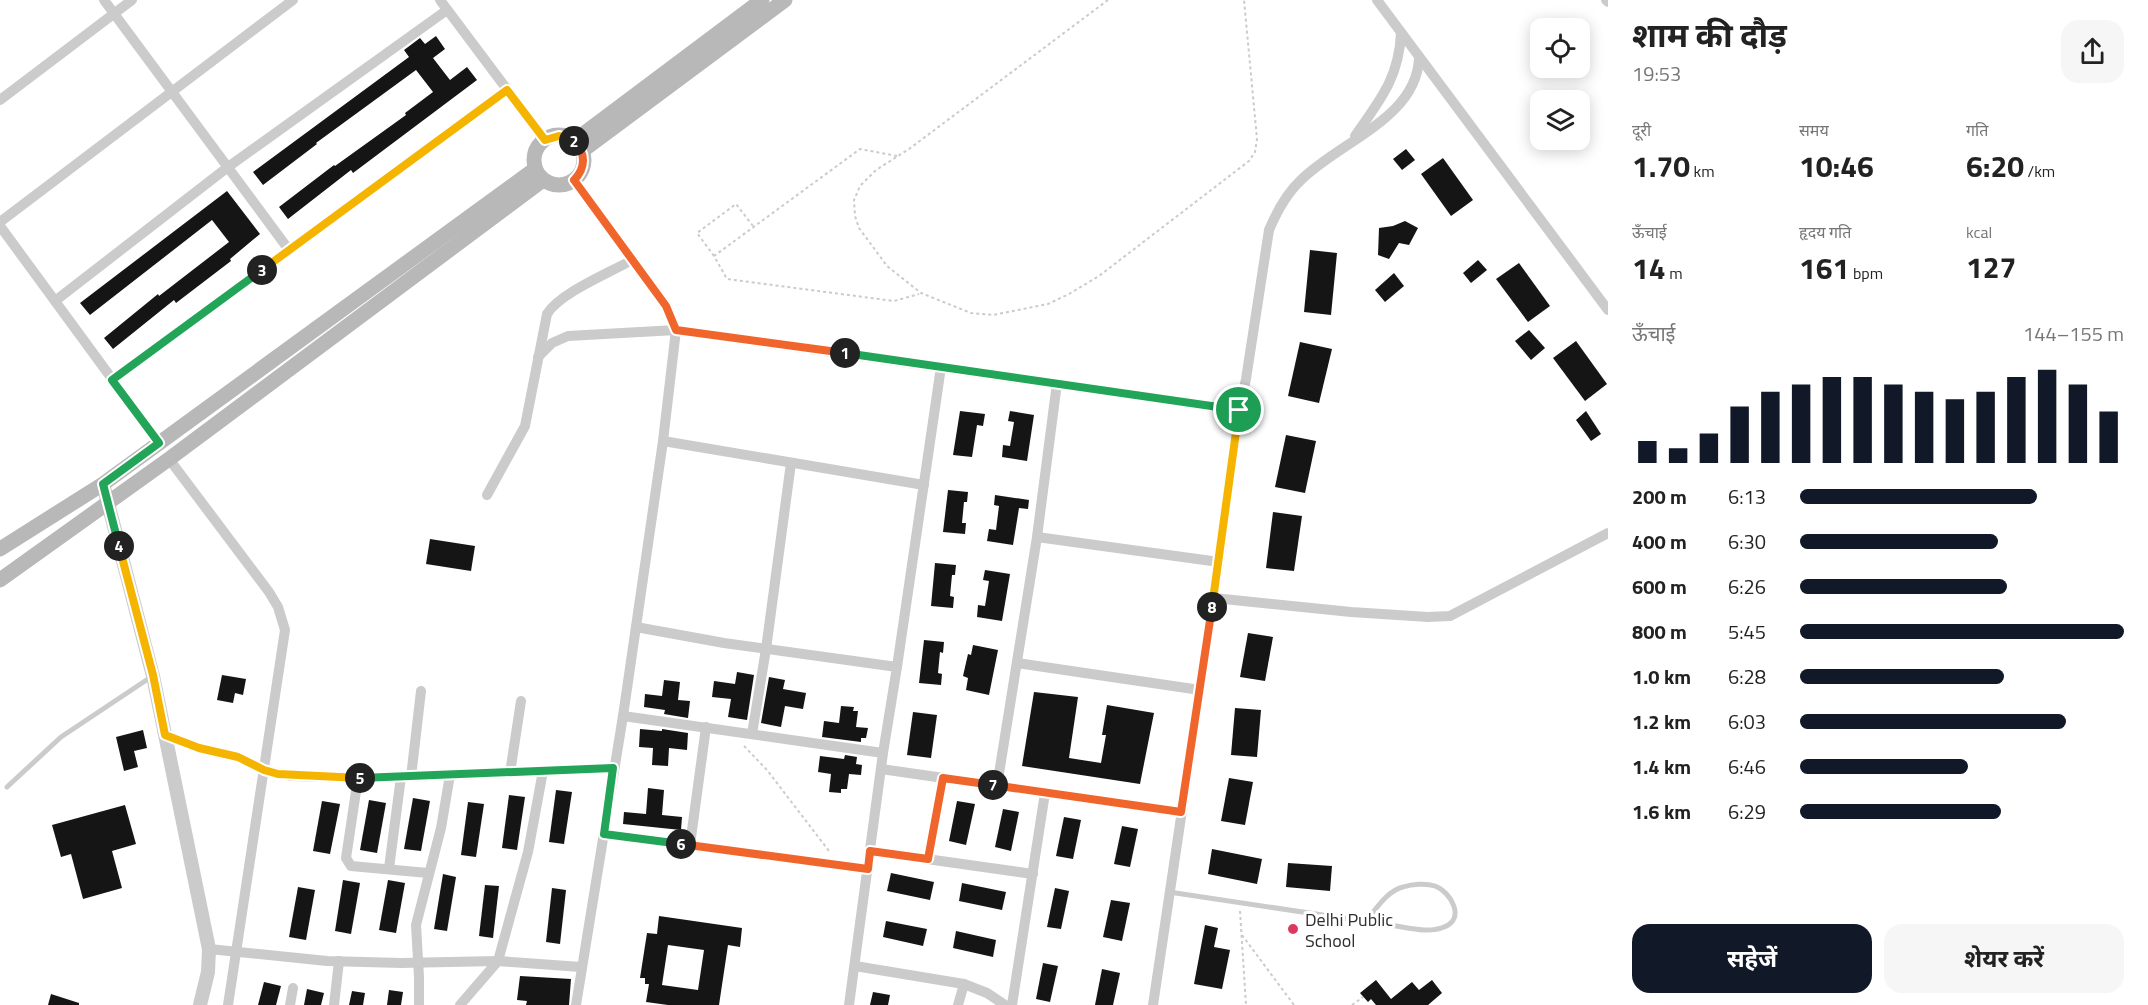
<!DOCTYPE html>
<html lang="hi">
<head>
<meta charset="utf-8">
<style>
	body { margin:0; font-family:"Titillium Web","Noto Sans Devanagari",sans-serif; background:#f6f6f6; color:#222; height:100vh; display:flex; flex-direction:column; font-size:22px; white-space:nowrap }
	* { box-sizing:border-box; margin:0 }
	p { font-size:20px; color:#767676 }
	.icon { flex:none; width:33px; height:33px; fill:none; stroke:currentColor; stroke-width:2; stroke-linecap:round; stroke-linejoin:round }
	.map { position:relative; flex:1; overflow:hidden }
	.panel { display:flex; flex-direction:column; background:#fff; width:540px }
	.panel>* { flex:none }
	.controls { position:absolute; left:1530px; top:18px; display:grid; gap:12px }
	.controls a { display:grid; place-items:center; width:60px; height:60px; border-radius:12px; background:#fff; box-shadow:0 3px 15px #0003; font-size:30px }
	.pin { position:absolute; display:grid; place-items:center; width:51px; height:51px; color:#fff; margin:-26px; border:3px solid #fff; border-radius:50%; box-shadow:0 2px 6px #0007 }
	.km { position:absolute; width:30px; height:30px; margin:-15px; border-radius:50%; background:#222; color:#fff; font-size:16px; line-height:30px; text-align:center }
	.round { display:grid; place-items:center; flex:none; width:63px; height:63px; border-radius:18px; background:#f6f6f6 }
	.overview { display:flex; align-items:center; justify-content:space-between; height:102px; padding:0 24px }
	h1 { font-size:33px; font-weight:700; line-height:45px }
	.stats { display:grid; grid-template-columns:repeat(3,1fr); gap:9px; height:102px; padding:6px 24px }
	.stats div { display:grid; align-content:center }
	.stats b { font-size:30px; font-weight:700 }
	.stats small { font-size:16px; font-weight:400 }
	.stats p { font-size:16px }
	.chart { height:168px; padding:12px 24px }
	.chart p { display:flex; justify-content:space-between }
	.chart svg { width:100%; height:108px; margin-top:6px; stroke:#111827; stroke-width:6 }
	.button { display:flex; gap:12px; margin-top:auto; padding:12px 24px }
	.button a { flex:1; height:69px; border-radius:18px; background:#111827; color:#fff; font-size:24px; font-weight:700; line-height:69px; text-align:center }
	.button a+a { background:#f6f6f6; color:#222 }
	ul { padding:0 24px; list-style:none; font-size:20px }
	li { display:grid; grid-template-columns:96px 72px 1fr; align-items:center; height:45px }
	li i { height:15px; border-radius:8px; background:#111827 }
	main { display:flex; flex:1; min-height:0 }
	.map>svg:first-child { display:block }
</style>
</head>
<body>
<main>
<div class="map">
<svg width="1608" height="1005" viewBox="0 0 1608 1005">
	<rect width="100%" height="100%" fill="#fff"/>
	<g fill="#151515" fill-rule="evenodd">
		<polygon points="436,36 445,49 433,58 450,80 467,67 477,80 353,173 351,170 288,219 279,207 334,165 335,166 406,115 405,113 433,92 416,70 316,143 317,144 263,185 253,172 409,57 404,50 420,38 425,44"/>
		<polygon points="1406,149 1415,160 1402,170 1393,159"/>
		<polygon points="1443,158 1473,200 1451,216 1421,174"/>
		<polygon points="227,191 260,234 230,259 231,261 176,303 174,300 113,349 104,338 158,294 159,296 229,242 212,220 90,315 80,303"/>
		<polygon points="1405,221 1418,228 1409,245 1399,243 1389,259 1378,255 1379,228 1393,226"/>
		<polygon points="1310,250 1337,253 1331,315 1304,312"/>
		<polygon points="1478,260 1487,270 1471,283 1463,273"/>
		<polygon points="1519,263 1550,306 1528,322 1496,279"/>
		<polygon points="1394,273 1404,286 1385,302 1375,290"/>
		<polygon points="1529,330 1545,348 1531,360 1515,341"/>
		<polygon points="1576,341 1607,384 1585,401 1553,358"/>
		<polygon points="1300,342 1332,349 1319,403 1288,396"/>
		<polygon points="960,411 985,414 983,426 977,425 972,457 953,455"/>
		<polygon points="1010,411 1034,415 1027,461 1002,457 1003,445 1010,446 1014,422 1008,421"/>
		<polygon points="1586,411 1601,434 1591,441 1576,420"/>
		<polygon points="1286,435 1316,441 1305,493 1275,487"/>
		<polygon points="948,490 968,492 967,502 964,502 962,523 966,523 965,534 943,532"/>
		<polygon points="995,495 1029,500 1028,509 1019,508 1013,545 987,541 989,529 996,530 999,506 994,505"/>
		<polygon points="1273,512 1302,516 1294,571 1266,568"/>
		<polygon points="430,539 475,546 471,571 426,564"/>
		<polygon points="935,563 956,565 955,575 952,575 950,596 954,597 953,608 931,606"/>
		<polygon points="985,570 1010,574 1002,621 977,617 978,605 985,606 989,581 983,580"/>
		<polygon points="1248,633 1273,637 1265,681 1240,677"/>
		<polygon points="924,640 944,642 943,653 940,652 938,673 942,674 941,685 919,683"/>
		<polygon points="973,645 998,650 989,695 966,690 968,678 963,676 968,654 971,655"/>
		<polygon points="737,672 754,675 747,720 728,717 731,699 712,697 714,681 735,684"/>
		<polygon points="222,675 246,679 243,695 235,693 233,703 217,700"/>
		<polygon points="769,677 785,680 783,689 806,693 803,709 785,706 781,727 761,723"/>
		<polygon points="664,680 680,682 678,700 690,701 688,718 664,714 665,710 644,707 645,694 662,696"/>
		<polygon points="1034,692 1078,697 1069,758 1101,763 1106,735 1102,735 1107,705 1154,713 1140,784 1022,766"/>
		<polygon points="841,706 854,707 853,711 858,711 856,727 868,728 866,738 861,738 861,742 822,737 824,721 839,723"/>
		<polygon points="1235,708 1261,710 1257,757 1231,755"/>
		<polygon points="913,712 937,715 931,758 907,755"/>
		<polygon points="640,729 662,731 662,729 688,733 687,750 669,748 668,766 652,765 653,748 639,747"/>
		<polygon points="143,730 147,748 134,751 138,767 124,771 116,737"/>
		<polygon points="845,755 857,757 856,764 862,765 861,775 849,774 847,789 841,789 841,793 829,792 831,774 818,772 820,756 844,759"/>
		<polygon points="1229,778 1253,782 1245,825 1221,821"/>
		<polygon points="648,788 664,790 662,815 682,817 681,830 623,824 624,812 646,814"/>
		<polygon points="556,790 572,792 564,844 549,842"/>
		<polygon points="509,795 525,797 517,850 502,848"/>
		<polygon points="413,798 430,801 421,851 404,849"/>
		<polygon points="369,800 386,803 377,853 360,850"/>
		<polygon points="322,801 340,804 330,854 313,851"/>
		<polygon points="957,801 975,804 966,845 949,841"/>
		<polygon points="468,802 484,804 476,857 461,855"/>
		<polygon points="125,805 136,844 112,851 122,888 83,899 71,854 61,857 52,825"/>
		<polygon points="1003,809 1019,812 1011,851 995,847"/>
		<polygon points="1064,817 1081,820 1073,859 1056,856"/>
		<polygon points="1122,826 1138,829 1130,867 1114,864"/>
		<polygon points="1212,849 1262,859 1257,884 1208,874"/>
		<polygon points="1288,863 1332,866 1330,891 1286,887"/>
		<polygon points="891,873 934,882 930,900 887,891"/>
		<polygon points="443,874 456,877 447,931 434,929"/>
		<polygon points="343,880 360,883 351,934 335,931"/>
		<polygon points="388,880 405,883 396,933 379,930"/>
		<polygon points="962,883 1006,892 1002,910 959,901"/>
		<polygon points="485,885 499,886 493,938 479,936"/>
		<polygon points="298,887 315,890 306,940 289,937"/>
		<polygon points="552,888 566,890 560,944 546,942"/>
		<polygon points="1055,888 1069,891 1061,929 1047,927"/>
		<polygon points="1111,900 1130,903 1122,941 1103,937"/>
		<path d="M 659,916 L 742,928 L 740,947 L 728,945 L 719,1005 L 668,1005 L 646,1002 L 649,984 L 645,984 L 645,978 L 640,978 L 647,933 L 657,934 ZM 668,945 L 704,950 L 698,990 L 662,985 Z"/>
		<polygon points="886,921 927,929 923,946 883,937"/>
		<polygon points="1205,925 1218,928 1214,947 1230,950 1222,989 1194,984"/>
		<polygon points="956,931 996,940 993,957 953,948"/>
		<polygon points="1043,963 1058,966 1050,1002 1036,999"/>
		<polygon points="1102,969 1120,973 1113,1005 1095,1005"/>
		<polygon points="520,976 571,979 569,1005 526,1005 527,1001 517,1000"/>
		<polygon points="1376,980 1391,999 1412,982 1419,990 1432,980 1442,993 1428,1005 1376,1005 1371,999 1368,1002 1360,993"/>
		<polygon points="264,982 281,986 276,1005 258,1005"/>
		<polygon points="307,989 324,993 321,1005 304,1005"/>
		<polygon points="389,990 403,992 401,1005 387,1005"/>
		<polygon points="352,991 365,993 363,1005 349,1005"/>
		<polygon points="873,992 890,995 888,1005 870,1005"/>
		<polygon points="51,994 79,1003 79,1005 48,1005"/>
	</g>
	<g fill="none" stroke-linecap="round" stroke-linejoin="round">
		<g stroke="#cbcbcb" stroke-width="2" stroke-dasharray="3 3" stroke-linecap="butt">
			<polyline points="1108,0 909,149 876,170 860,186 854,200 855,216 859,228 887,266 921,293 971,313 993,315 1048,304 1069,294 1099,276 1249,161 1255,152 1257,139 1244,0"/>
			<polyline points="897,156 860,149 714,256 727,279 894,301 919,294"/>
			<polyline points="714,256 697,233 736,204 753,226"/>
			<polyline points="744,746 767,770 829,851"/>
			<polyline points="1240,911 1246,1005"/>
			<polyline points="1242,935 1294,1005"/>
			<polyline points="1352,1005 1363,997"/>
		</g>
		<g stroke="#cbcbcb" stroke-width="5">
			<polyline points="7,787 61,737 151,677"/>
			<path d="M 1169,892 L 1389,925 C 1406,927 1428,934 1444,927 C 1466,919 1451,892 1435,886 C 1426,883 1412,884 1403,887 C 1387,891 1376,909 1366,921"/>
		</g>
		<g stroke="#cbcbcb" stroke-width="10">
			<polyline points="104,0 289,250"/>
			<polyline points="440,0 545,140"/>
			<polyline points="1377,0 1608,310"/>
			<polyline points="1606,0 1608,2"/>
			<polyline points="0,100 132,0"/>
			<path d="M 1355,136 C 1380,100 1399,78 1401,33"/>
			<polyline points="574,180 667,306 676,330 663,441 623,716 576,1005"/>
			<polyline points="0,222 293,0"/>
			<polyline points="0,226 159,443"/>
			<polyline points="55,301 228,167 447,10"/>
			<polyline points="538,357 552,343 568,336 676,330 1239,410"/>
			<polyline points="112,380 507,90"/>
			<polyline points="663,441 924,485"/>
			<polyline points="169,459 269,592 278,607 285,630 228,1005"/>
			<path d="M 487,495 L 525,426 L 547,314 C 560,293 609,273 632,260"/>
			<polyline points="1037,537 1219,562"/>
			<polyline points="1214,598 1351,612 1428,617 1450,616 1608,533"/>
			<polyline points="636,627 724,643 897,667 883,753"/>
			<polyline points="1017,663 1200,690"/>
			<polyline points="897,667 941,367"/>
			<polyline points="623,716 883,753 849,1005"/>
			<polyline points="752,734 766,649 791,463"/>
			<polyline points="165,735 199,748 238,757 264,770 291,776 358,778 430,776 613,768"/>
			<polyline points="881,769 1181,812"/>
			<polyline points="510,773 521,701"/>
			<polyline points="411,777 421,691"/>
			<polyline points="358,778 346,858 351,866 428,873"/>
			<polyline points="997,786 1037,537 1057,383"/>
			<polyline points="604,834 868,869"/>
			<polyline points="690,845 706,727"/>
			<polyline points="870,851 1033,874"/>
			<polyline points="928,859 943,778"/>
			<polyline points="389,868 401,777"/>
			<polyline points="209,949 327,961 401,963 498,961 581,967"/>
			<polyline points="855,966 964,984"/>
			<polyline points="290,1005 293,988"/>
			<polyline points="334,1005 339,961"/>
			<polyline points="419,1005 419,977 416,925 441,828 450,775"/>
			<polyline points="460,1005 498,961 528,852 543,771"/>
			<polyline points="958,1005 964,984 987,993 1005,1005"/>
			<polyline points="1012,1005 1045,793"/>
			<path d="M 1153,1005 L 1219,562 L 1239,410 L 1246,379 L 1269,230 C 1277,211 1286,194 1301,180 C 1339,142 1417,118 1419,58"/>
		</g>
		<polyline stroke="#cbcbcb" stroke-width="14" points="103,484 153,676 209,949 208,972 200,1005"/>
		<g stroke="#b8b8b8" stroke-width="15">
			<circle cx="559" cy="160" r="25"/>
			<polyline points="574,141 762,0"/>
			<polyline points="582,151 785,0"/>
			<polyline points="0,549 103,484 535,169"/>
			<polyline points="0,580 169,459 543,180"/>
		</g>
	</g>
	<g fill="none" stroke-linecap="round" stroke-linejoin="round">
		<g stroke="#fff" stroke-width="12">
			<polyline id="split-1" points="845,353 1239,410"/>
		</g>
		<g stroke="#fff" stroke-width="12">
			<path id="split-2" d="M 574,141 C 586,153 586,168 574,180 L 666,306 L 676,330 L 845,353"/>
		</g>
		<g stroke="#fff" stroke-width="12">
			<polyline id="split-3" points="262,270 507,90 545,140 559,136 574,141"/>
		</g>
		<g stroke="#fff" stroke-width="12">
			<polyline id="split-4" points="119,546 103,484 159,443 112,380 262,270"/>
		</g>
		<g stroke="#fff" stroke-width="12">
			<polyline id="split-5" points="119,546 153,675 165,735 199,748 238,757 264,770 278,774 360,778"/>
		</g>
		<g stroke="#fff" stroke-width="12">
			<polyline id="split-6" points="360,778 613,768 604,834 681,844"/>
		</g>
		<g stroke="#fff" stroke-width="12">
			<polyline id="split-7" points="681,844 868,869 870,851 928,859 943,778 993,785"/>
		</g>
		<g stroke="#fff" stroke-width="12">
			<polyline id="split-8" points="993,785 1181,812 1212,607"/>
		</g>
		<g stroke="#fff" stroke-width="12">
			<polyline id="split-9" points="1212,607 1239,410"/>
		</g>
		<use href="#split-1" stroke="#22a559" stroke-width="8"/>
		<use href="#split-2" stroke="#f0652b" stroke-width="8"/>
		<use href="#split-3" stroke="#f5b400" stroke-width="8"/>
		<use href="#split-4" stroke="#22a559" stroke-width="8"/>
		<use href="#split-5" stroke="#f5b400" stroke-width="8"/>
		<use href="#split-6" stroke="#22a559" stroke-width="8"/>
		<use href="#split-7" stroke="#f0652b" stroke-width="8"/>
		<use href="#split-8" stroke="#f0652b" stroke-width="8"/>
		<use href="#split-9" stroke="#f5b400" stroke-width="8"/>
	</g>
	<circle fill="#dc3960" stroke="#fff" stroke-width="2" cx="1293" cy="929" r="6"/>
	<g text-anchor="middle" dominant-baseline="central" stroke-width="6" stroke-linejoin="round" paint-order="stroke">
		<g font-size="18" fill="#2e2e2e" stroke="#fff" text-anchor="start">
			<text x="1305" y="919">Delhi Public<tspan x="1305" dy="21">School</tspan></text>
		</g>
	</g>
</svg>
<div class="controls">
<a><svg class="icon" aria-label="locate" viewBox="0 0 24 24"><circle cx="12" cy="12" r="6"/><path d="M12 2v4M12 18v4M2 12h4M18 12h4"/></svg></a>
<a><svg class="icon" aria-label="layers" viewBox="0 0 24 24"><path d="M12 4l9 5-9 5-9-5zM3 14l9 5 9-5"/></svg></a>
</div>
<div class="pin" style="left:1239px;top:410px;background:#1e9e55"><svg class="icon" aria-label="arrive" viewBox="0 0 24 24"><path d="M6 21V4h12l-3 4 3 4H6"/></svg></div>
<b class="km" style="left:845px;top:353px">1</b>
<b class="km" style="left:574px;top:141px">2</b>
<b class="km" style="left:262px;top:270px">3</b>
<b class="km" style="left:119px;top:546px">4</b>
<b class="km" style="left:360px;top:778px">5</b>
<b class="km" style="left:681px;top:844px">6</b>
<b class="km" style="left:993px;top:785px">7</b>
<b class="km" style="left:1212px;top:607px">8</b>
</div>
<section class="panel">
<div class="overview"><div><h1>शाम की दौड़</h1><p>19:53</p></div><a class="round"><svg class="icon" aria-label="share" viewBox="0 0 24 24"><path d="M12 15V3M7 8l5-5 5 5M5 13v7h14v-7"/></svg></a></div>
<div class="stats">
<div><p>दूरी</p><b>1.70<small> km</small></b></div>
<div><p>समय</p><b>10:46</b></div>
<div><p>गति</p><b>6:20<small> /km</small></b></div>
</div>
<div class="stats">
<div><p>ऊँचाई</p><b>14<small> m</small></b></div>
<div><p>हृदय गति</p><b>161<small> bpm</small></b></div>
<div><p>kcal</p><b>127</b></div>
</div>
<div class="chart"><p><span>ऊँचाई</span>144–155 m</p>
<svg viewBox="0 0 160 44" preserveAspectRatio="none"><path d="M5 44V35M15 44V38M25 44V32M35 44V21M45 44V15M55 44V12M65 44V9M75 44V9M85 44V12M95 44V15M105 44V18M115 44V15M125 44V9M135 44V6M145 44V12M155 44V23"/></svg>
</div>
<ul>
<li><b>200 m</b>6:13<i style="width:73%"></i></li>
<li><b>400 m</b>6:30<i style="width:61%"></i></li>
<li><b>600 m</b>6:26<i style="width:64%"></i></li>
<li><b>800 m</b>5:45<i style="width:100%"></i></li>
<li><b>1.0 km</b>6:28<i style="width:63%"></i></li>
<li><b>1.2 km</b>6:03<i style="width:82%"></i></li>
<li><b>1.4 km</b>6:46<i style="width:52%"></i></li>
<li><b>1.6 km</b>6:29<i style="width:62%"></i></li>
</ul>
<div class="button"><a>सहेजें</a><a>शेयर करें</a></div>
</section>
</main>
</body>
</html>
